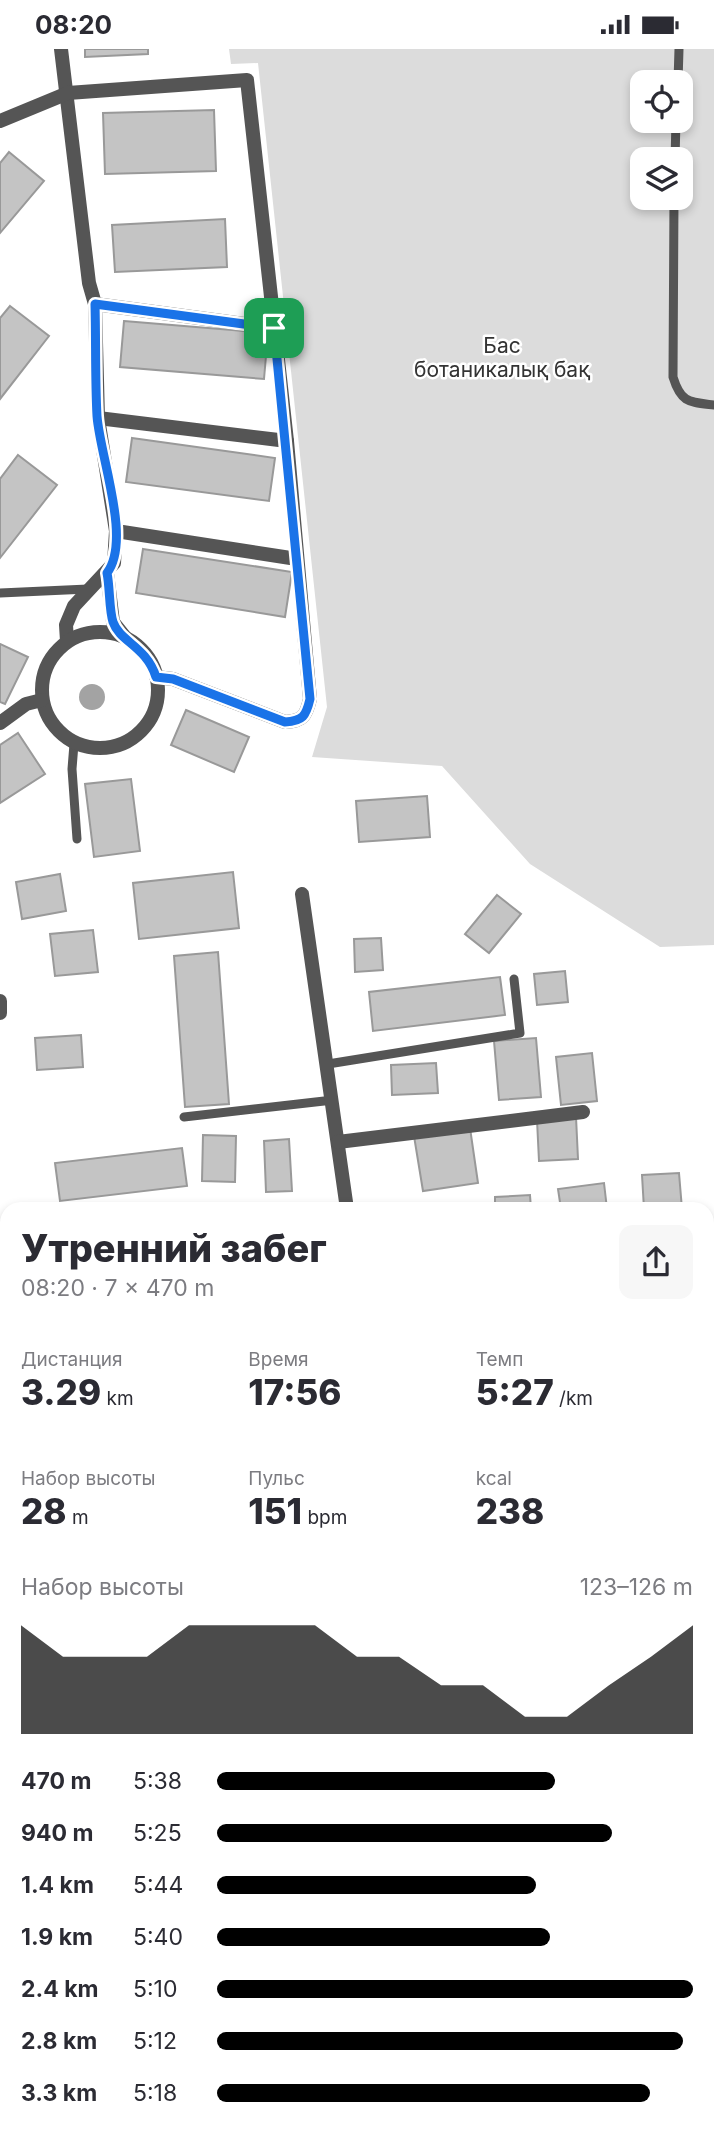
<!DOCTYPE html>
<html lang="ru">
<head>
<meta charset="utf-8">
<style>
	body { margin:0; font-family:Inter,sans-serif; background:#f7f7f7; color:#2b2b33; height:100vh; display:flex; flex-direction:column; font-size:26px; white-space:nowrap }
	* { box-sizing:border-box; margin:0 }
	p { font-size:23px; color:#7c7c81 }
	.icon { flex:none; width:38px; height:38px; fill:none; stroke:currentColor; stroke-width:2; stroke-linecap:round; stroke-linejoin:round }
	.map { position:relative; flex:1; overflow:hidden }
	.drawer { position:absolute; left:0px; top:1153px; width:714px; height:936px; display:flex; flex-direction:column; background:#fff; border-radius:21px 21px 0 0; box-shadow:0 4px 10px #0003 }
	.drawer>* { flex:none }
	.fabs { position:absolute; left:630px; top:21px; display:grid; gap:14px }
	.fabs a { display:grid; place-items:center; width:63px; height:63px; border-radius:14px; background:#fff; box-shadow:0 4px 10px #0003; font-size:35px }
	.pin { position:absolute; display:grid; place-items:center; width:60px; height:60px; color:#fff; margin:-30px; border-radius:14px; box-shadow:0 4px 10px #0006 }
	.round { display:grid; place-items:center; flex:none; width:74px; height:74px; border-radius:14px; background:#f7f7f7 }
	.summary { display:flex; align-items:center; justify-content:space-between; height:119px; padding:0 21px }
	h1 { font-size:38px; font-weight:800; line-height:52px }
	.metrics { display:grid; grid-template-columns:repeat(3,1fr); gap:10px; height:119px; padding:7px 21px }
	.metrics div { display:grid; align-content:center }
	.metrics b { font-size:35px; font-weight:800 }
	.metrics small { font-size:19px; font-weight:400 }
	.metrics p { font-size:19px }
	.chart { height:196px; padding:14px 21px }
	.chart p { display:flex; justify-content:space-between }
	.chart svg { width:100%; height:126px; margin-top:7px; fill:#000; opacity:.7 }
	ul { padding:0 21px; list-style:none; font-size:23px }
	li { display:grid; grid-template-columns:112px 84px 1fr; align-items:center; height:52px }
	li i { height:18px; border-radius:9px; background:#000 }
	.status { display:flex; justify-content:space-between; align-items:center; height:49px; padding:0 35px; background:#fff; direction:ltr }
	.status svg { height:19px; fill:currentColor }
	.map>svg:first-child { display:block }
</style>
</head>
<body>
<div class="status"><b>08:20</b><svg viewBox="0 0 49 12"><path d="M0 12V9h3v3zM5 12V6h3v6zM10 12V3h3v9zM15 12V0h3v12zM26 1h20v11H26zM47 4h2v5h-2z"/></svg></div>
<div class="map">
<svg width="714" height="2089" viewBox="0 0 714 2089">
	<rect width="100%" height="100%" fill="#fff"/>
	<path fill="#dcdcdc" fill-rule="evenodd" d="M 229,0 L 714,0 L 714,896 L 660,898 L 530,815 L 442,717 L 312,708 L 327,658 L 258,14 L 231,15 ZM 642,33 L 681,33 L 681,72 L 642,72 ZM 642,110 L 681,110 L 681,149 L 642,149 Z"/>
	<circle fill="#a3a3a3" cx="92" cy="648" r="13"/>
	<g fill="#c4c4c4" stroke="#999" stroke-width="2">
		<polygon points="85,0 148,0 148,5 85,8"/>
		<polygon points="214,61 216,122 105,125 103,64"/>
		<polygon points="9,103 44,132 0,184 0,114"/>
		<polygon points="225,170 227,218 115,223 112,176"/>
		<polygon points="10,257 49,287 0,350 0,269"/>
		<polygon points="124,272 268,284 264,330 120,318"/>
		<polygon points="132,389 275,409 269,452 126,433"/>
		<polygon points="18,406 57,436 0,509 0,430"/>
		<polygon points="143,500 292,523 285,568 136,544"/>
		<polygon points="0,595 28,608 5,655 0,653"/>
		<polygon points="186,661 249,688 234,723 171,696"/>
		<polygon points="18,684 45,725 0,754 0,696"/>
		<polygon points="131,730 140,802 94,808 85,735"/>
		<polygon points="427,747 430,788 359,793 356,752"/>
		<polygon points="233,823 239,879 139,890 133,834"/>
		<polygon points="60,825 66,862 22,870 16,833"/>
		<polygon points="497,846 521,865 489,904 465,885"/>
		<polygon points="93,881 98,923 55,927 50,885"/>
		<polygon points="381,889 383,921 355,923 354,890"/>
		<polygon points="218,903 229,1055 185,1058 174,907"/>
		<polygon points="565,922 568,953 537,956 534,925"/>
		<polygon points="500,928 505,966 373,982 369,943"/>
		<polygon points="81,986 83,1018 37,1021 35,989"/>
		<polygon points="536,989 541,1048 499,1051 494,992"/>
		<polygon points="592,1004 597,1052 561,1056 556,1008"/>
		<polygon points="436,1014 438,1044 392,1046 391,1016"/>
		<polygon points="576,1068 578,1110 539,1112 537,1071"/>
		<polygon points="470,1079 478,1134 423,1142 414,1087"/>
		<polygon points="203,1086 236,1087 235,1133 202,1132"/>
		<polygon points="289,1090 292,1142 266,1143 264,1092"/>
		<polygon points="182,1099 187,1137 60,1152 55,1114"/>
		<polygon points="679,1124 682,1160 644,1160 642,1126"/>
		<polygon points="604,1134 607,1160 561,1160 558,1140"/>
		<polygon points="530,1146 531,1160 495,1160 495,1148"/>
		<polygon points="421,1156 422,1160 378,1160 378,1159"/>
		<polygon points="0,1314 4,1314 6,1353 0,1353"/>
		<polygon points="707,1329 714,1329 714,1367 707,1368"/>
		<rect x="0" y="1397" width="7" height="53"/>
		<polygon points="0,1487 4,1487 6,1526 0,1526"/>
		<polygon points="714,1722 714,1758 707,1759 707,1723"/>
		<rect x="0" y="1737" width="7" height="34"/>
		<polygon points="7,1799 7,1821 0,1823 0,1801"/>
		<polygon points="7,1893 7,1931 0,1931 0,1894"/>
		<polygon points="714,1927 714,1982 707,1983 707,1928"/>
		<polygon points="714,1927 714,1982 707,1983 707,1928"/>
		<polygon points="12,2082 52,2082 53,2089 13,2089"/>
		<polygon points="222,2082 255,2082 256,2089 223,2089"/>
		<polygon points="339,2082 373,2082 374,2089 340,2089"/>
	</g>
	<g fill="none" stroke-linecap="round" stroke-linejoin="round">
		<g stroke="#555" stroke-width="9">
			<polyline points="678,33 679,0"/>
			<polyline points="675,110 676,72"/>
			<path d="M 674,149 L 673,328 C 681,354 689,353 714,356"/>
			<polyline points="0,544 88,540"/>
			<polyline points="74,695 72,720 77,790"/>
			<polyline points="328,1015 520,984 514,930"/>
			<polyline points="184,1068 333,1051"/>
			<polyline points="707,1801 714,1801"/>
			<polyline points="707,1917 714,1917"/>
		</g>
		<g stroke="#555" stroke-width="14">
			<polyline points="61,0 89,234 95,255 98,369 116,482 114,514 74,557 66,576 67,592"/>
			<path d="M 0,72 L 68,44 L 247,31 L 287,392 L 310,650 C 306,667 303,672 285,673 L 173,630 L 156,628"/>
			<polyline points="95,255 274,279"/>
			<polyline points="98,369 287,392"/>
			<polyline points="116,482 297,510"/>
			<polyline points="107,524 113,573 125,588"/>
			<circle cx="100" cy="641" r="58"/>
			<polyline points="0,674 26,655 42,651"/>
			<polyline points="302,845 347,1160"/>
			<polyline points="0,952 0,964"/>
			<polyline points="338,1093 583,1063"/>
			<polyline points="707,1621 714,1620"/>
			<polyline points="0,1677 7,1678"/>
			<polyline points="0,1847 7,1843"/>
			<polyline points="188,2082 189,2089"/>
			<polyline points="612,2082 620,2089"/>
		</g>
	</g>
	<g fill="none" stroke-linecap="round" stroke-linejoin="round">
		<g stroke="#fff" stroke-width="14">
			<path id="route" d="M 95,255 L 274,279 L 310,650 C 306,667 303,672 285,673 L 173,630 L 156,628 C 146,597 120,593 113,573 C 109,561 110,538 107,524 C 132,491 100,408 97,367 C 95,330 96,292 95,255 Z"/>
		</g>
		<use href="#route" stroke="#1a73e8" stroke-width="9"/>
	</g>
	<g text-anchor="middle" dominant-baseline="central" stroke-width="5" stroke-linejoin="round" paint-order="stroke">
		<g font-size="21" fill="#333" stroke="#fff">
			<text x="502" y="296">Бас<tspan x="502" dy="24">ботаникалық бақ</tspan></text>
		</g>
	</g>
</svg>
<div class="fabs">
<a><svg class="icon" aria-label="locate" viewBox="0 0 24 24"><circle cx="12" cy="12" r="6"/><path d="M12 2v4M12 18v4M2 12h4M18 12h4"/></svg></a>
<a><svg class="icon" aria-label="layers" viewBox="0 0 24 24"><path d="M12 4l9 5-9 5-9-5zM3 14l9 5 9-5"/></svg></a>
</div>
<div class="pin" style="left:274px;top:279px;background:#1e9e55"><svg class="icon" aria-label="arrive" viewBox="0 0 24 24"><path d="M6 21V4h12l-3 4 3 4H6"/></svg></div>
<section class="drawer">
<div class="summary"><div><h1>Утренний забег</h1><p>08:20 · 7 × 470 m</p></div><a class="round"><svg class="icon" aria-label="share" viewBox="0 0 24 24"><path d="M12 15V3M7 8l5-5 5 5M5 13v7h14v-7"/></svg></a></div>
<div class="metrics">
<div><p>Дистанция</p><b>3.29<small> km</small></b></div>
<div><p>Время</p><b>17:56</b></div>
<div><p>Темп</p><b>5:27<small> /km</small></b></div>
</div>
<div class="metrics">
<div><p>Набор высоты</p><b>28<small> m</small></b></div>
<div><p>Пульс</p><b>151<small> bpm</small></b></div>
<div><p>kcal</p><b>238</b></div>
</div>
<div class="chart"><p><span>Набор высоты</span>123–126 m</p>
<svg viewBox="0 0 160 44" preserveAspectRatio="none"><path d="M0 44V6L10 17L20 17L30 17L40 6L50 6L60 6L70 6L80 17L90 17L100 27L110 27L120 38L130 38L140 27L150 17L160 6V44z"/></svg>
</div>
<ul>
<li><b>470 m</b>5:38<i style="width:71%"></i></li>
<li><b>940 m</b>5:25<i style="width:83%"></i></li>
<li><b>1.4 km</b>5:44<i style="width:67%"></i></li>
<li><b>1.9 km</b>5:40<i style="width:70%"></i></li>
<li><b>2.4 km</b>5:10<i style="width:100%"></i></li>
<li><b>2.8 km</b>5:12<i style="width:98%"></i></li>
<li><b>3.3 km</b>5:18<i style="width:91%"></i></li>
</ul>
</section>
</div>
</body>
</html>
